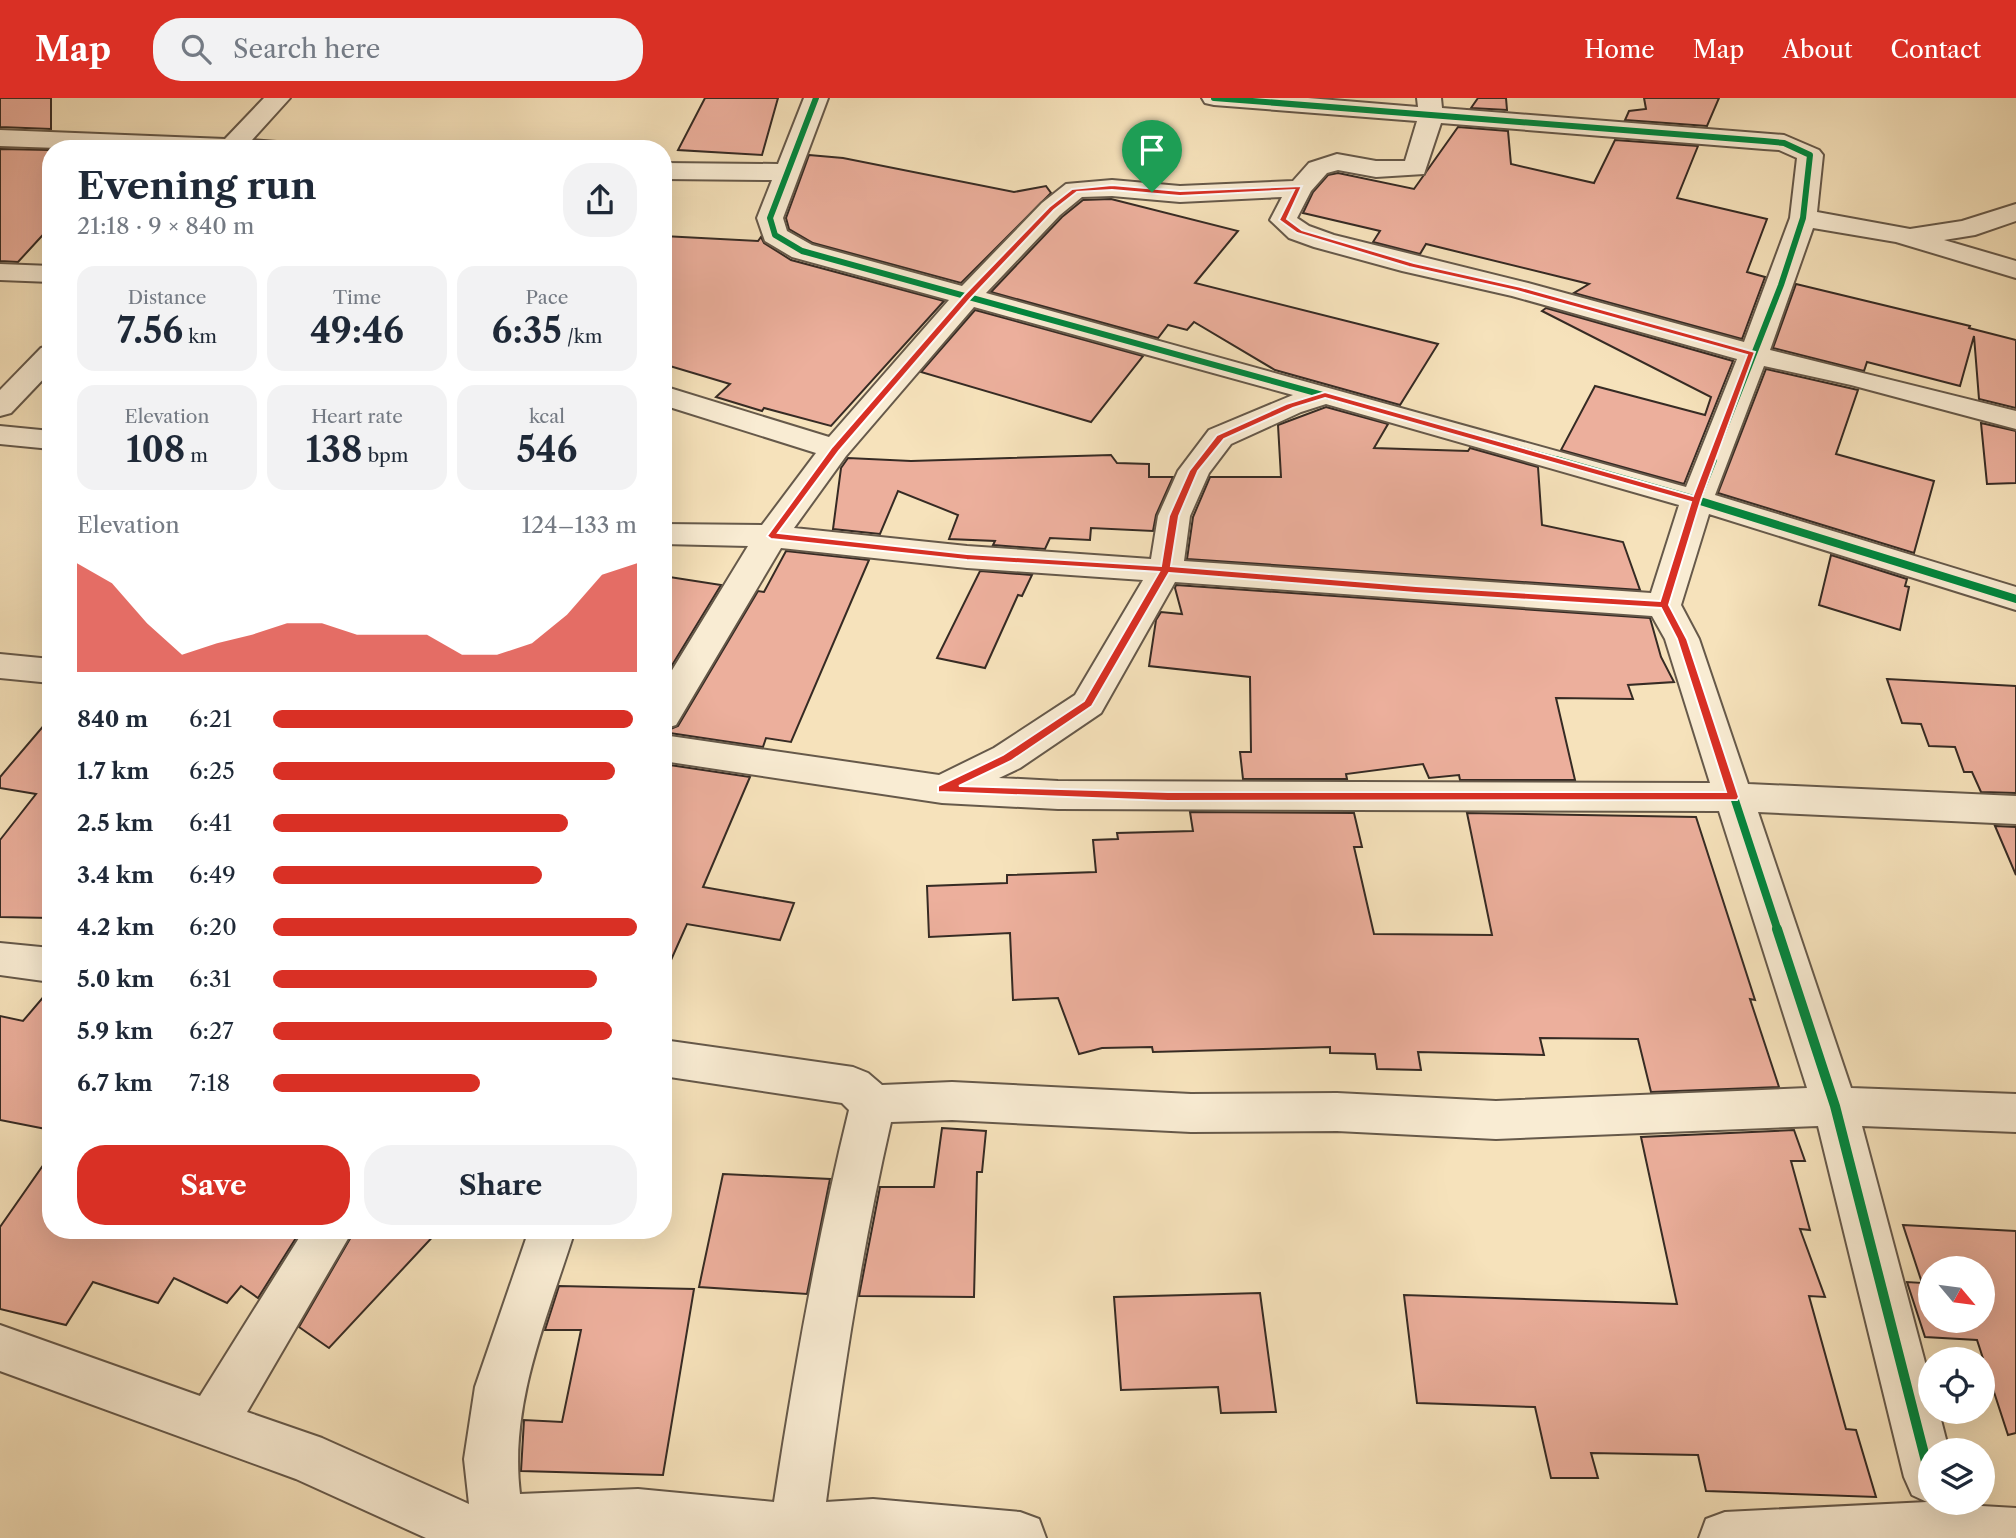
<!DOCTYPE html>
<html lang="en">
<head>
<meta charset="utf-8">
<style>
	body { margin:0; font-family:"Libre Caslon Text",serif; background:#f2f2f3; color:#1f2937; height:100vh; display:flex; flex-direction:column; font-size:26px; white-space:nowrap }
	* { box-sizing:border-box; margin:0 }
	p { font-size:23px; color:#747a83 }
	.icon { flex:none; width:38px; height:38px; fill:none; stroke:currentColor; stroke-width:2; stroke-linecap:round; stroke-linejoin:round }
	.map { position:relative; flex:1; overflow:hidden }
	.details { position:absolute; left:42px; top:42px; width:630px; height:1099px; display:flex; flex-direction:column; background:#fff; border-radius:28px; box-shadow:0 7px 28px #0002 }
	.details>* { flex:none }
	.needle { width:46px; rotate:119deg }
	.controls { position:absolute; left:1918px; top:1158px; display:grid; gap:14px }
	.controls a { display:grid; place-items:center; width:77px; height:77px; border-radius:50%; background:#fff; box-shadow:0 7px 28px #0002; font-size:35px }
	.pin { position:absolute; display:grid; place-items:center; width:60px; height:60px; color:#fff; margin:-72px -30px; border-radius:50% 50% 50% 0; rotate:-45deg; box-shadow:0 0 7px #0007 }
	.pin .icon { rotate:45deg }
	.round { display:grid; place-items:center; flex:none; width:74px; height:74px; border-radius:28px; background:#f2f2f3 }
	.overview { display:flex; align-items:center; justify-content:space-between; height:119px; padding:0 35px }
	h1 { font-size:38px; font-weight:700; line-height:52px }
	.figures { display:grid; grid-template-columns:repeat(3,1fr); gap:10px; height:119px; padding:7px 35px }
	.figures div { display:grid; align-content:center; border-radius:18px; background:#f2f2f3; text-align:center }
	.figures b { font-size:35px; font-weight:700 }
	.figures small { font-size:19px; font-weight:400 }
	.figures p { font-size:19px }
	.chart { height:196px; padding:14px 35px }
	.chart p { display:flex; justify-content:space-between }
	.chart svg { width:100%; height:126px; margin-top:7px; fill:#d93025; opacity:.7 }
	.action { display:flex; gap:14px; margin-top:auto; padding:14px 35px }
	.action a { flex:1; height:80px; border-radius:28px; background:#d93025; color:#fff; font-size:28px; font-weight:700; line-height:80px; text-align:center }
	.action a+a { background:#f2f2f3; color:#1f2937 }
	ul { padding:0 35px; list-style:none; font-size:23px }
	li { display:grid; grid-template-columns:112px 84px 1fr; align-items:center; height:52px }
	li i { height:18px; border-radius:9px; background:#d93025 }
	header { display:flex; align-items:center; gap:42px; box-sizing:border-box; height:98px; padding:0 35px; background:#d93025; color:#fff }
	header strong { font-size:33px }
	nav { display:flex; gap:38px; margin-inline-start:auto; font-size:24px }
	.search { width:490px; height:63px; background:#f2f2f3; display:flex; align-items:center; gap:18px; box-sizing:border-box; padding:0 24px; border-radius:28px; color:#747a83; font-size:26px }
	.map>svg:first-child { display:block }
</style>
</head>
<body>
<header>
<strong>Map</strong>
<div class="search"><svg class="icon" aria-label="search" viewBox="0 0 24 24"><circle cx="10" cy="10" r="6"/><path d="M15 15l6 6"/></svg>Search here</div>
<nav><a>Home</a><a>Map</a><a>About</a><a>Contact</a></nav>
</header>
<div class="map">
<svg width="2016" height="1440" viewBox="0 0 2016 1440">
	<rect width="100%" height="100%" fill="#f6e2bb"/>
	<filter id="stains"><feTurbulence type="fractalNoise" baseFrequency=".00286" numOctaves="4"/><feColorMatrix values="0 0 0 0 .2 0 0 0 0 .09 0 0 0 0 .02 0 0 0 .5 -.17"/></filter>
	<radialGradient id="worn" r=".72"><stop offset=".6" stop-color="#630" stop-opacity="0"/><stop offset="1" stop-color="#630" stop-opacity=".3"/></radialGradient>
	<g fill="#ecaf9c" stroke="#362b24" stroke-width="2" fill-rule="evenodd">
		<polygon points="0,0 51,0 51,31 0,29"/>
		<polygon points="705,0 778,0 762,57 678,52"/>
		<polygon points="1478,0 1506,0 1507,12 1471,10"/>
		<polygon points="1644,0 1719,0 1707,28 1625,22 1629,13 1646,11"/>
		<polygon points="1458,29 1508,33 1511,66 1594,85 1615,42 1698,48 1677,100 1767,121 1747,174 1765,179 1742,241 1574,195 1589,186 1426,146 1420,156 1373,144 1380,133 1303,115 1313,94 1328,77 1338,75 1414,91"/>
		<polygon points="0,51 51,52 51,128 18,164 0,163"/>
		<polygon points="809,57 843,60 1014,94 1046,88 1051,95 961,185 813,145 789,131 786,120"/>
		<polygon points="1111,101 1238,133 1195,185 1438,246 1400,307 1275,272 1194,224 1187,232 1168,227 1158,240 991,194 1062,119 1083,102"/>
		<polygon points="663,138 758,143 761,139 764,145 791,162 944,203 831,328 764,310 762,313 716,299 730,286 663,266"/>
		<polygon points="1796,186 1970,228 1969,230 2016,242 2016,310 1979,301 1974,238 1960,288 1867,264 1864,273 1773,250"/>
		<polygon points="1546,210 1733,263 1684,386 1561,352 1595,288 1705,317 1711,299 1542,213"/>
		<polygon points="975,212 1143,258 1091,324 921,274"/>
		<polygon points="1766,271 1858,292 1836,356 1934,383 1914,455 1718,395"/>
		<polygon points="1326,309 1388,326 1374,350 1468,353 1470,350 1538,369 1542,427 1623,444 1640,492 1187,461 1193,419 1210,379 1281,379 1278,327"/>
		<polygon points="1981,325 2016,333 2016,385 1987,386"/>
		<polygon points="1111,357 1117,365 1149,366 1149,379 1173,379 1156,417 1153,433 1091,430 1090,442 1050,440 1045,451 993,447 995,443 949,441 958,417 898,393 880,436 833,431 841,370 848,360 911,363"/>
		<polygon points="786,453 869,462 791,644 766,640 763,649 663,634 678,628 758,493 764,494"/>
		<polygon points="1831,457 1907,481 1905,488 1909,489 1900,532 1819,507"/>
		<polygon points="980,473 1032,477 1022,498 1018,497 985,570 937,560"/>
		<polygon points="663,478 721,487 663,582"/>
		<polygon points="1176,487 1650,520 1661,559 1674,584 1628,587 1633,601 1556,600 1575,682 1460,682 1459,677 1429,680 1423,666 1346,676 1347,681 1243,681 1240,654 1251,654 1250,579 1149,568 1156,522 1161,514 1182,516 1175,490"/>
		<polygon points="1887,581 2016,588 2016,695 1981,694 1972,674 1964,674 1955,649 1929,648 1921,626 1902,625"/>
		<polygon points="51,619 51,820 0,819 0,742 36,696 0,690 0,679"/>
		<polygon points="663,666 750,679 703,789 794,805 780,842 687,826 663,880"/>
		<polygon points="1190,714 1354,715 1362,749 1354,749 1374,836 1492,837 1467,715 1696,719 1755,902 1750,901 1779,989 1651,994 1638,941 1540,940 1544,957 1418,954 1421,972 1377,971 1375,956 1330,955 1330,949 1153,954 1152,949 1102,950 1079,956 1058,900 1013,902 1010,835 929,839 927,788 1007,785 1007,777 1096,774 1093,742 1118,741 1117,735 1193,733"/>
		<polygon points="1995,728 2016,729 2016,777"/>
		<polygon points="51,890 51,1032 0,1022 0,918 23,923"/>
		<polygon points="942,1030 986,1033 982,1074 977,1074 974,1199 859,1198 880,1089 934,1089"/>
		<polygon points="1794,1032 1805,1063 1791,1063 1810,1132 1800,1131 1825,1199 1809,1198 1846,1331 1856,1332 1876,1399 1706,1393 1698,1357 1591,1355 1598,1380 1551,1380 1535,1309 1417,1305 1404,1197 1677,1206 1641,1039"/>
		<polygon points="51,1056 51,1132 301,1132 258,1200 241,1188 227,1205 174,1180 158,1205 93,1184 66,1227 0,1211 0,1129"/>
		<polygon points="723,1076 830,1081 807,1196 699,1189"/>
		<path d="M 1903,1127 L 2016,1133 L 2016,1335 L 2008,1337 L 1977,1242 L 1925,1239 L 1907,1184 L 1922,1185 ZM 1930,1171 L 1983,1171 L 1983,1223 L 1930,1223 Z"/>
		<polygon points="355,1132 439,1132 329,1250 299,1229"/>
		<polygon points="559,1188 694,1191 663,1377 521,1373 524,1322 562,1324 581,1232 545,1232"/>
		<polygon points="1260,1195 1276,1314 1221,1315 1218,1289 1121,1292 1114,1199"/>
	</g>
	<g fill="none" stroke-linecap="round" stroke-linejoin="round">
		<g stroke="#66594a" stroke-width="4">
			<g id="minor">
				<polygon points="264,0 290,0 252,42 303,46 306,51 86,51 0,48 0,32 225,41"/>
				<path d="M 804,0 L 828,0 L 783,120 L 787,133 L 812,147 L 962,188 L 1042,105 L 1066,86 L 1112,82 L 1180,88 L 1293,83 L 1309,65 L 1337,56 L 1376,63 L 1405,63 L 1417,23 L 1214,7 L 1205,5 L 1202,0 L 1308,0 L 1418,9 L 1417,0 L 1441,0 L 1442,10 L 1784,37 L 1819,52 L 1823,57 L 1817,114 L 1910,131 L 1962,123 L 2016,106 L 2016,123 L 1975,137 L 1944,142 L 2016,163 L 2016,180 L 1896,144 L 1813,130 L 1770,252 L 2016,313 L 2016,331 L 1851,287 L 1764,268 L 1715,397 L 2016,489 L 2016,512 L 1709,416 L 1681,507 L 1699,541 L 1748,686 L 2016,698 L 2016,726 L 1758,714 L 1851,990 L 2016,996 L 2016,1034 L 1862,1028 L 1930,1283 L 1930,1314 L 1939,1314 L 1949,1353 L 1930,1353 L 1930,1405 L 2016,1410 L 2016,1440 L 1699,1440 L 1706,1421 L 1725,1414 L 1927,1404 L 1912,1397 L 1904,1379 L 1818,1028 L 1496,1041 L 1337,1033 L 1191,1034 L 952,1022 L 891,1024 C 862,1150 843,1276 826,1404 L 873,1401 L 1020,1414 L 1039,1421 L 1046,1440 L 426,1440 L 296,1381 L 0,1273 L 0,1227 L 200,1298 L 304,1132 L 353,1132 L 247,1314 L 322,1340 L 469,1406 L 464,1361 L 475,1289 L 529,1132 L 575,1132 C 548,1218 509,1305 520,1396 L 638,1391 L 774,1404 C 794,1272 817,1142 849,1012 L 842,1005 L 663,978 L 663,942 L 853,969 L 868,975 L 882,987 L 952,984 L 1191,996 L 1337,995 L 1496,1003 L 1807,990 L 1719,713 L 1058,711 L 942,705 L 663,663 L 663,637 L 939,677 L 994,650 L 1075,597 L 1143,482 L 967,470 L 781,450 L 676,627 L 663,631 L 663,587 L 748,448 L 663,446 L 663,426 L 762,427 L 816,355 L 663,307 L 663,288 L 829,339 L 949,202 L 792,159 L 765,143 L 757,120 L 772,82 L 663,81 L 663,65 L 778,66 ZM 1441,25 L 1764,51 L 1779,52 L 1797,60 L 1790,120 L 1744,244 L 1528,185 L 1334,137 L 1309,128 L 1297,120 L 1311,93 L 1327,75 L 1338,72 L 1376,79 L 1424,76 ZM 1112,98 L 1180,104 L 1282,99 L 1270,122 L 1289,140 L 1314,149 L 1402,173 L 1512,198 L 1737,261 L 1686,389 L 986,195 L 1060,117 L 1082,99 ZM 974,209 L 1293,297 L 1209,332 L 1178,373 L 1158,418 L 1151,461 L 967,448 L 794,430 L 846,358 ZM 1326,306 L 1679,407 L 1651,495 L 1184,463 L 1190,418 L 1209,375 L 1231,346 L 1301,314 ZM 1175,484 L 1652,518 L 1665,541 L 1710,685 L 1058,683 L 999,680 L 1020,670 L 1101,615 Z"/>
				<polygon points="0,166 51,168 51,184 0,182"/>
				<polygon points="51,247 51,273 11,315 0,318 0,292 41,250"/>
				<polygon points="0,328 51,333 51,351 0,346"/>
				<polygon points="0,556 51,561 51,585 0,580"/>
				<polygon points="0,845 51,850 51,884 0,877"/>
			</g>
		</g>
		<use href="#minor" fill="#f9ecd3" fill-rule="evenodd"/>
		<g stroke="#f9ecd3" stroke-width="10">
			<g id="cycleway-far2">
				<polyline points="816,0 770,120 775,137 802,153 1562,363"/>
				<polyline points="1214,0 1764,43 1784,45 1810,57 1803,120 1781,187 1712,363"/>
			</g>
		</g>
		<g stroke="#f9ecd3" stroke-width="12">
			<g id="cycleway-far1">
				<polyline points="1556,362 1697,402 2016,501"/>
				<polyline points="1713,362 1697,402 1664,507 1682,541 1778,833"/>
			</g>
		</g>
		<g stroke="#f9ecd3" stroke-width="15">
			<polyline id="cycleway" points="1777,831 1835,1008 1930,1379"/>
		</g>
		<use href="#cycleway-far2" stroke="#00873e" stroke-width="6"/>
		<use href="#cycleway-far1" stroke="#00873e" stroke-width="8"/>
		<use href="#cycleway" stroke="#00873e" stroke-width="10"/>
	</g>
	<path fill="#d93025" stroke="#fff" stroke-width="2" fill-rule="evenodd" d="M 1112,87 L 1180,93 L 1302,88 L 1287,121 L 1302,132 L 1414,165 L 1521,189 L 1755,254 L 1701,402 L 1669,507 L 1687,541 L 1739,699 L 1737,702 L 1168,703 L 938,694 L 938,688 L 1003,657 L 1084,603 L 1159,474 L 967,462 L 771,441 L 767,438 L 832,349 L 964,197 L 1049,109 L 1072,91 ZM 1112,92 L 1180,98 L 1294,92 L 1279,122 L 1297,135 L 1409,169 L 1517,193 L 1747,257 L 1693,398 L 1325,294 L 1286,306 L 1217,337 L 1189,373 L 1169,418 L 1161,468 L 967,456 L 778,435 L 839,353 L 970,201 L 1054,112 L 1077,94 ZM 1325,300 L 1691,404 L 1660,503 L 1416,488 L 1171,468 L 1179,418 L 1198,373 L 1224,341 L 1293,310 ZM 1169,475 L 1416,495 L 1661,510 L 1677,541 L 1726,694 L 1168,694 L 959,688 L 1011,663 L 1092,608 Z"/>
	<rect width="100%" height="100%" filter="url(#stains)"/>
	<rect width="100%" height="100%" fill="url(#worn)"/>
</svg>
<div class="controls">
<a><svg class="needle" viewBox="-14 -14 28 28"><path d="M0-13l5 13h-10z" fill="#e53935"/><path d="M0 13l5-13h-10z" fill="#747a83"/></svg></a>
<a><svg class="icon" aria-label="locate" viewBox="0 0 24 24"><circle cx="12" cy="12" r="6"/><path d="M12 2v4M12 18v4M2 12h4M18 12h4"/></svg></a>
<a><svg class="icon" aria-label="layers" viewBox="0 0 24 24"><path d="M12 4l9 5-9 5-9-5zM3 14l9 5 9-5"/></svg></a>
</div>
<div class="pin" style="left:1152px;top:94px;background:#1e9e55"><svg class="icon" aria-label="arrive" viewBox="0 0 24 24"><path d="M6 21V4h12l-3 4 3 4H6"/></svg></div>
<section class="details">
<div class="overview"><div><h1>Evening run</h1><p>21:18 · 9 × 840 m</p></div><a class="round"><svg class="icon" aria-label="share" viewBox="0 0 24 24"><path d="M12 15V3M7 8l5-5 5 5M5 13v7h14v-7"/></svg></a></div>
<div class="figures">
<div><p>Distance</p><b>7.56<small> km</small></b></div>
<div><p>Time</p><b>49:46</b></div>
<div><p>Pace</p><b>6:35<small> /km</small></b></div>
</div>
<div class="figures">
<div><p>Elevation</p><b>108<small> m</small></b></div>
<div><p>Heart rate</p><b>138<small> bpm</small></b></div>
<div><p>kcal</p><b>546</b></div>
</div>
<div class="chart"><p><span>Elevation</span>124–133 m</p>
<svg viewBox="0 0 160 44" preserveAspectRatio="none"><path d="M0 44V6L10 13L20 27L30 38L40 34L50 31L60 27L70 27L80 31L90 31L100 31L110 38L120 38L130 34L140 24L150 10L160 6V44z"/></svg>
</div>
<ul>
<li><b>840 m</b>6:21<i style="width:99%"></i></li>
<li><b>1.7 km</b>6:25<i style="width:94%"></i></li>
<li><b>2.5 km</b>6:41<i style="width:81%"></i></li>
<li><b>3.4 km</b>6:49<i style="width:74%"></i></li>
<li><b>4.2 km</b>6:20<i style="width:100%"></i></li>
<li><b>5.0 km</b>6:31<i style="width:89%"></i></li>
<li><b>5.9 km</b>6:27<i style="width:93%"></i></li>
<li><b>6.7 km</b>7:18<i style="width:57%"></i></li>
</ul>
<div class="action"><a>Save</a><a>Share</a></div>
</section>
</div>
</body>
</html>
